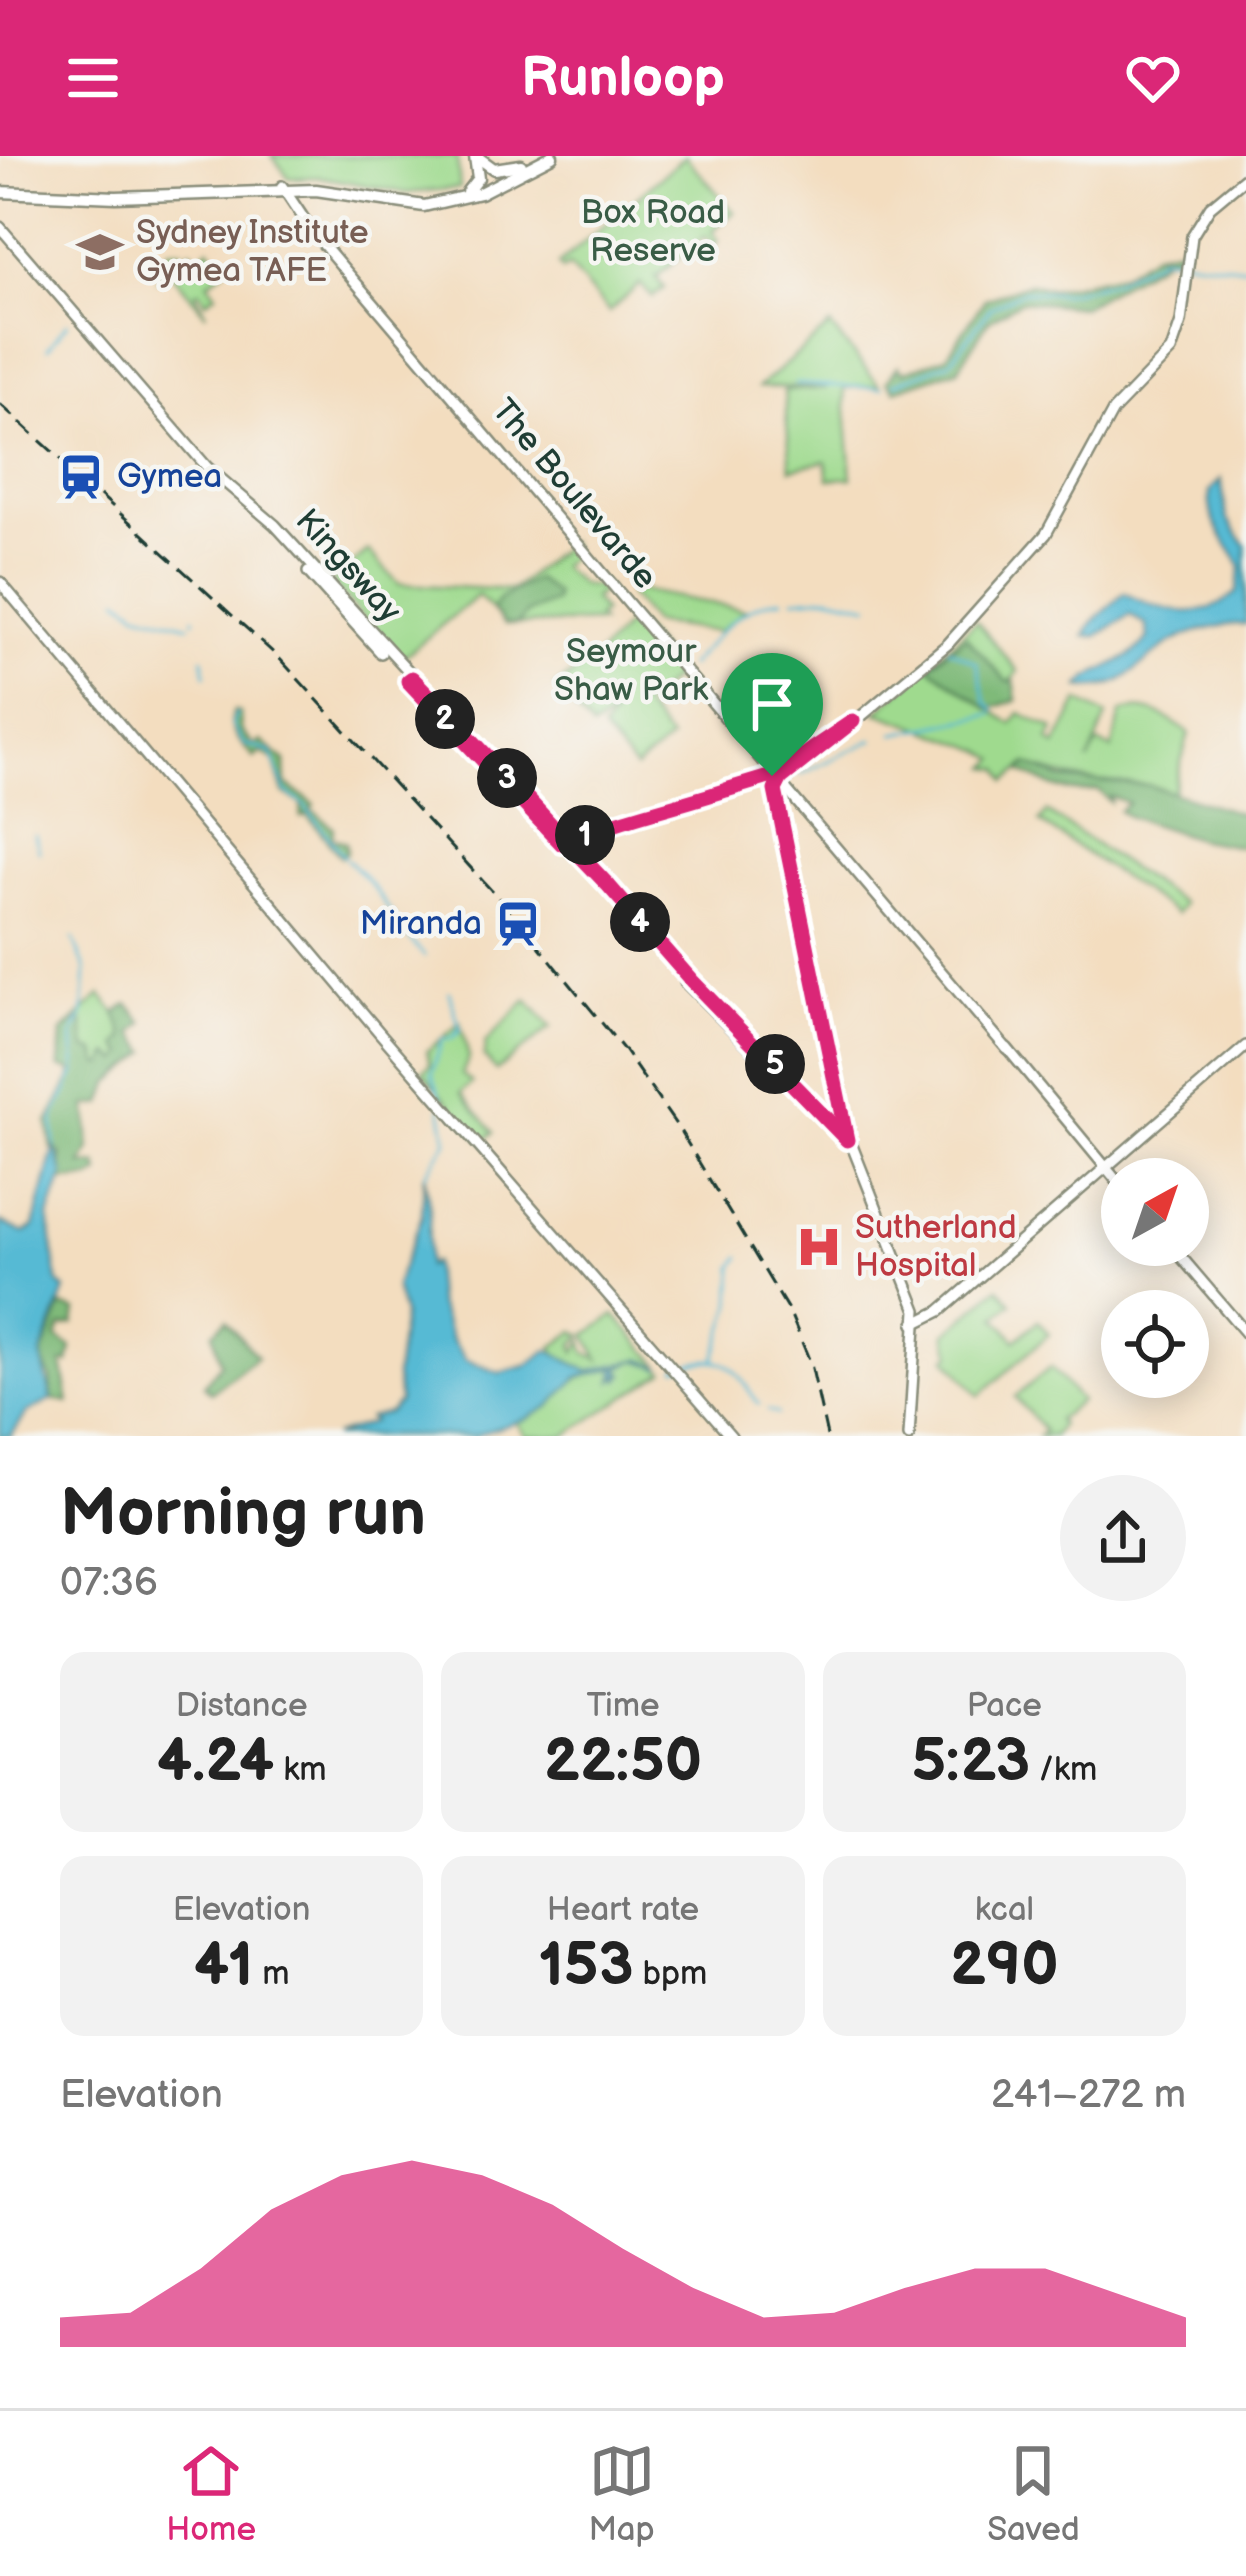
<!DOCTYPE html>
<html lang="en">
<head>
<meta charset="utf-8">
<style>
	body { margin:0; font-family:"Balsamiq Sans",sans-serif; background:#f2f2f2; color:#222; height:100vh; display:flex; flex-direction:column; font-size:45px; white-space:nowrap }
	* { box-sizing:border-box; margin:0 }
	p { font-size:39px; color:#767676 }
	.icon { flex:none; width:66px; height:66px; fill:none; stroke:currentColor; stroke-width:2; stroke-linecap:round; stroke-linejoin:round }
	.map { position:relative; height:1280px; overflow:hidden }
	.details { display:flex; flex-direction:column; background:#fff; flex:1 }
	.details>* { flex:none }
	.needle { width:78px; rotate:40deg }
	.buttons { position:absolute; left:1101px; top:1002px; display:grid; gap:24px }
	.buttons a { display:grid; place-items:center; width:108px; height:108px; border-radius:50%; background:#fff; box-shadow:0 6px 30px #0003; font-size:60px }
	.pin { position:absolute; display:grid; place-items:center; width:102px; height:102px; color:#fff; margin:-123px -51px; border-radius:50% 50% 50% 0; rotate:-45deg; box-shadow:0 0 12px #0007 }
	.pin .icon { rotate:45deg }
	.km { position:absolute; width:60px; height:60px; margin:-30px; border-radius:50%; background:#222; color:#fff; font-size:33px; line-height:60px; text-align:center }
	.round { display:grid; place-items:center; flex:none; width:126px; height:126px; border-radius:63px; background:#f2f2f2 }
	.overview { display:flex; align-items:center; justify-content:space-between; height:204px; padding:0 60px }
	h1 { font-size:66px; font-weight:800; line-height:90px }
	.stats { display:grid; grid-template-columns:repeat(3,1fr); gap:18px; height:204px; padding:12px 60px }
	.stats div { display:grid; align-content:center; border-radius:24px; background:#f2f2f2; text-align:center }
	.stats b { font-size:60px; font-weight:800 }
	.stats small { font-size:33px; font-weight:400 }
	.stats p { font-size:33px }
	.chart { height:336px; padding:24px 60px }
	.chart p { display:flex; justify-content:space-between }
	.chart svg { width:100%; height:216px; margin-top:12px; fill:#db2777; opacity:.7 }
	header { display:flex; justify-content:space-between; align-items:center; height:156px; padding:0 60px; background:#db2777; color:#fff; font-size:54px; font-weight:800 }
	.tab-bar { display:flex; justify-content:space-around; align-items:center; height:168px; border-top:3px solid #e0e0e0; background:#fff; font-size:33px; color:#767676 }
	.tab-bar a { display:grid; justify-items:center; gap:6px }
	.tab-bar .selected { color:#db2777 }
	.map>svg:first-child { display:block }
</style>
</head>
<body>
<header><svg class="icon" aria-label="menu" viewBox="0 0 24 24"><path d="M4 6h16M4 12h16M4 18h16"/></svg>Runloop<svg class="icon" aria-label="heart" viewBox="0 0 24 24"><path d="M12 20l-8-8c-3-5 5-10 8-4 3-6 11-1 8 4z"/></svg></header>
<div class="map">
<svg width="1246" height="1280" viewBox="0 0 1246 1280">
	<rect width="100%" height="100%" fill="#f6f6f2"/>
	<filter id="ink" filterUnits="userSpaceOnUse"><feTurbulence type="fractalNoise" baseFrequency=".00833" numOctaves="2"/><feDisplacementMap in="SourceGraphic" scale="24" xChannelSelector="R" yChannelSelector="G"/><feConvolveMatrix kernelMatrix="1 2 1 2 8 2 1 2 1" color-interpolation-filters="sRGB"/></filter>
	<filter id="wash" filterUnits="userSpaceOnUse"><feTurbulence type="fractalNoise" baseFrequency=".004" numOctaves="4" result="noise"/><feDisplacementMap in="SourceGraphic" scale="48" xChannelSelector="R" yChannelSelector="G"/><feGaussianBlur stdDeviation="2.7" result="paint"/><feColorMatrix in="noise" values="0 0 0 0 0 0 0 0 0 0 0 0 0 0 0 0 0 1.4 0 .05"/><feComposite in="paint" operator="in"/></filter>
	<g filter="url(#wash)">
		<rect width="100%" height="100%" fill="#f3ddbf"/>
		<g fill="#9fda8e" stroke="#5f8c61" stroke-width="3">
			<polygon points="272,0 457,0 460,32 407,37 321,21 289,22"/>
			<polygon points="685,0 734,56 712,75 719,85 714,89 705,80 656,121 664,132 652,141 640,128 609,156 569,110 562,114 558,109"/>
			<polygon points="209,92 226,112 208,127 216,137 206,145 199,135 195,137 206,158 170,115 158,123 168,94 181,94 173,106 191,94 197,102"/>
			<polygon points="830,170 880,230 844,232 852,322 829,323 826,305 791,313 784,235 827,232 759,231"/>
			<polygon points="569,386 574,397 560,410 581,429 607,431 593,443 603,456 597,461 601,466 505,469 478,439 400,504 331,426 368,395 399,428 512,434"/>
			<polygon points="633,433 746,454 719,476 652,467 629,439"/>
			<polygon points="633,463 679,518 642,550 670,584 635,613 602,575 614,558 592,573 555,531 597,500"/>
			<path d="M 976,465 L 1018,515 L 1013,523 L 1017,544 L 990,553 L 1012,568 L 1020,557 L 1054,573 L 1049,585 L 1056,590 L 1079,545 L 1107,560 L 1088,606 L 1097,587 L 1112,593 L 1121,557 C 1146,546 1168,562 1189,577 L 1172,639 C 1124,624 1075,629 1028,608 L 1007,625 L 1001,613 L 989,611 L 997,603 L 982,594 L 877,556 Z"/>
			<polygon points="1047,656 1183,748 1176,758 1040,666"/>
			<polygon points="101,839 116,857 128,848 144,867 133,877 148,896 110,928 102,948 87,950 70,931 73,915 60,911 62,876"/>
			<polygon points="527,844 551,871 496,915 484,900 485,887"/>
			<polygon points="460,867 469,901 462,918 472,927 461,937 494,976 483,986 422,916 430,909 427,895"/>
			<polygon points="999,1131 1012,1147 996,1161 1016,1184 1038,1165 1049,1178 979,1240 947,1202 952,1197 946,1178"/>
			<path d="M 615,1159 L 665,1215 L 565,1280 L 526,1280 L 515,1265 C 547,1257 559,1229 588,1217 L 558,1202 L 553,1191 L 575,1175 L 582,1179 L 573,1189 L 576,1196 L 583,1184 L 585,1196 L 599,1203 L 586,1179 Z"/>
			<polygon points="1051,1211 1080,1245 1057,1264 1060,1269 1053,1280 1039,1280 1044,1275 1015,1241"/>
		</g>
		<g fill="#7fba79" stroke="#4f7c56" stroke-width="3">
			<polygon points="1181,91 1179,99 1158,99 1163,103 1082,151 1022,145 1010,151 988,165 958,213 895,234 887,225 898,210 903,216 946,201 985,143 1030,127 1051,133 1122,118 1155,96"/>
			<polygon points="536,423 555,438 554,446 527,457 518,468 505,469 492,454 499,443"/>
			<polygon points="966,480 1007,526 1014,524 1017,544 989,553 929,510"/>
			<path d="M 234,555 L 240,557 L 241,574 L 254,590 L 261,585 L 285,605 L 286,628 L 315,649 L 311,653 L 334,672 L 332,682 L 345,686 L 347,695 L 341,701 L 307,659 L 301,661 L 302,648 L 284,637 L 274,604 L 261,596 L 254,602 C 242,587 225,575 234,555 Z"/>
			<path d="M 1028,608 L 1062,623 L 1148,629 L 1246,659 L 1246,692 L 1200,684 L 1129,661 L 1119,655 L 1128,647 L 1110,640 L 1110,646 L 1098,634 C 1066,640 1049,630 1020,615 Z"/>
			<polygon points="128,848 144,867 133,877 148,896 110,928 103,948 87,950 90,994 82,1009 98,1009 100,1017 91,1023 63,1025 61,997 52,993 48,967 74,916 60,911 62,876 82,862 86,892 96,896 99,908 104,909 110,898 119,905 125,898 118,890 125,881 116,858"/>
			<polygon points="62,1150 76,1155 74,1168 61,1171 57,1182 72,1192 69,1207 62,1207 69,1247 52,1244 51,1222 41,1201"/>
			<polygon points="226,1164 257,1201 211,1236 204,1229 221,1207 213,1176"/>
		</g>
		<g fill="#56bad4" stroke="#3a7c84" stroke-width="3">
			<path d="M 1221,323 L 1227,362 L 1246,390 L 1246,468 C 1226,467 1189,476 1171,487 C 1140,505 1121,539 1080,531 C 1094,511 1131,508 1148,482 L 1146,469 L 1130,459 L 1097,480 L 1085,480 L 1091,468 L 1124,437 C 1161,455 1202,468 1237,436 L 1241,411 C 1227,384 1207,369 1210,335 Z"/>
			<polygon points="55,990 64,1018 49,1061 58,1127 65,1134 41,1199 52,1244 28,1256 11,1280 0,1280 0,1066 25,1077 34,1071"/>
			<polygon points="424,1018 430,1053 427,1110 433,1106 436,1143 451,1183 466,1204 500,1217 526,1210 548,1194 588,1215 642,1203 662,1212 637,1204 618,1212 624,1218 619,1225 620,1217 613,1224 616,1212 578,1221 550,1250 526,1263 473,1280 333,1280 373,1266 369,1262 388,1257 399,1245 395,1221 403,1159 395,1130 422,1060"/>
		</g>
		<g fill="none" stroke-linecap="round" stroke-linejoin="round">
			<g stroke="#56bad4" stroke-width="3">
				<polyline points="48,192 67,167"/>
				<polyline points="796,228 882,232"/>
				<polyline points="894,228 950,206 991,151 1024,135 1062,138 1114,125 1162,100 1246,111"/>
				<polyline points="120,442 138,456 189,469"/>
				<polyline points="794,443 829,440 870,449"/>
				<polyline points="194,464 194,461"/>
				<polyline points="949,493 977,507 986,546 994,554"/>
				<polyline points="203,502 206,519"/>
				<path d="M 689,510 C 716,481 741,446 783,443"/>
				<polyline points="236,557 232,569 244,588 271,596 286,636 304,649 344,701"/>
				<polyline points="895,578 993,558"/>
				<polyline points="801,618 873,584"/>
				<polyline points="35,679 39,695"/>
				<path d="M 347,704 C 380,731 395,770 425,800"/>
				<polyline points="441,942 432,917 442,883 453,882 460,873 449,836"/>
				<polyline points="55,990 53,963 76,915 73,879 83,860 86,814 73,783"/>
				<polyline points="425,1019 447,985 441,951"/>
				<polyline points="715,1202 732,1149 734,1111 741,1101"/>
				<path d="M 677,1212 C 728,1193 731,1210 759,1248"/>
				<polyline points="768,1254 777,1258"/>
			</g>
		</g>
	</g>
	<g filter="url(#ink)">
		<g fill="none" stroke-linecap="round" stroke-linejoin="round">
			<g stroke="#898d7a" stroke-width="14">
				<g id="major">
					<polyline points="282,30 312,75 1007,893"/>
					<polyline points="0,71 207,311 275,369 692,825 848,986"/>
					<polyline points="308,416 381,497"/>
					<polyline points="0,426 379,876 731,1280"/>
					<polyline points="753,591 784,612"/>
					<polyline points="726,634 774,619"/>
					<polyline points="563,687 729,633"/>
					<polyline points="685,826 754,895"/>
					<polyline points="1007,892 1122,1031"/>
					<polyline points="1171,1089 1246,1177"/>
					<polyline points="914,1168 940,1155 1246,890"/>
					<polyline points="909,1280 917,1154 849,982 775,632 948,488 1046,378 1113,255 1171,195 1181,166 1192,80 1210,51 1246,21"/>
				</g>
			</g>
			<g stroke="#898d7a" stroke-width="15">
				<g id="highway">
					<polyline points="476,0 494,13 521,9"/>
					<polyline points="0,36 116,41 316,34 424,50 480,37 552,0"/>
					<polyline points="467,36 478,22 475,1"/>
				</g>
			</g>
			<use href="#major" stroke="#fff" stroke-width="9"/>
			<use href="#highway" stroke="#fff" stroke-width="10"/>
			<polyline stroke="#1f3d34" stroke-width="3" stroke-dasharray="18 9" stroke-linecap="butt" points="0,248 278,501 512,757 624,894 679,973 790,1157 811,1208 827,1280"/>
		</g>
	</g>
	<g fill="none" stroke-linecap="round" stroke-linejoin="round" filter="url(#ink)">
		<g stroke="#fff" stroke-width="24">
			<path id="route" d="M 772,620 L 726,634 C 673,652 612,664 562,688 L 408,525 L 412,522 C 464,575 516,630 567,686 L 570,689 L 608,729 L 692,825 L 847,984 L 775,634 L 781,622 L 777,617 L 853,565 L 781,622 L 772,620"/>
		</g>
		<use href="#route" stroke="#db2777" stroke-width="15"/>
	</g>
	<defs>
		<g id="university-bare" transform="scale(3.6)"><path d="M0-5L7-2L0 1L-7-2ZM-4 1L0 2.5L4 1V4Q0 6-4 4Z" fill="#8d6e63" stroke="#f6f6f2" stroke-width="2.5" paint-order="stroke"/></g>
		<g id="station-bare" transform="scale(3.6)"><path d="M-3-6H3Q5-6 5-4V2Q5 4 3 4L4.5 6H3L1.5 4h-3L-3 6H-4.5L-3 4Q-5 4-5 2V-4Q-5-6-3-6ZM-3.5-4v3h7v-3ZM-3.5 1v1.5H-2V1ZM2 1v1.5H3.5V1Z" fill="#1a4fb4" stroke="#f6f6f2" stroke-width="2.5" paint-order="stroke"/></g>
		<g id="hospital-bare" transform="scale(3.6)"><path d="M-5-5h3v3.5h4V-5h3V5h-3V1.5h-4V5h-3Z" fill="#e0444e" stroke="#f6f6f2" stroke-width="2.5" paint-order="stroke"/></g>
	</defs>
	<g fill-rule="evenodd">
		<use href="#university-bare" x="100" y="96"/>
		<use href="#station-bare" x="81" y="321"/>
		<use href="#station-bare" x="518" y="768"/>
		<use href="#hospital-bare" x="819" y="1091"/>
	</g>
	<g text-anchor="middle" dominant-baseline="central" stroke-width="9" stroke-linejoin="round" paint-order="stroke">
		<g font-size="33" fill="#395c46" stroke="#f6f6f2">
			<text x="653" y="57">Box Road<tspan x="653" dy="38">Reserve</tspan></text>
			<text x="631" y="496">Seymour<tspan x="631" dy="38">Shaw Park</tspan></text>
		</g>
		<g font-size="33" fill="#785e54" stroke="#f6f6f2" text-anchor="start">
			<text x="136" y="77">Sydney Institute<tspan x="136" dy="38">Gymea TAFE</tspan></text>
		</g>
		<g font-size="33" fill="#164399" stroke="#f6f6f2" text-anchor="start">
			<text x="117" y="321">Gymea</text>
			<text x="482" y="768" text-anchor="end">Miranda</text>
		</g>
		<g font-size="33" fill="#1f3d34" stroke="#f6f6f2">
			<text transform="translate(574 338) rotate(50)">The Boulevarde</text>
			<text transform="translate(348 410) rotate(48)">Kingsway</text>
		</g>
		<g font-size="33" fill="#be3a42" stroke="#f6f6f2" text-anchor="start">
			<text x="855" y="1072">Sutherland<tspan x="855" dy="38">Hospital</tspan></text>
		</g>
	</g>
</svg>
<div class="buttons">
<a><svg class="needle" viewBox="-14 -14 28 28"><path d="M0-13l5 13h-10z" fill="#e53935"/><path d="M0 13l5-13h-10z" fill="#767676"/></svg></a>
<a><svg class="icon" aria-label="locate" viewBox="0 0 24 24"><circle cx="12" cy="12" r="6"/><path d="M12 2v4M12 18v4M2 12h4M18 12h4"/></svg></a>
</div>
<div class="pin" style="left:772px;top:620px;background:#1e9e55"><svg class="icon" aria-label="arrive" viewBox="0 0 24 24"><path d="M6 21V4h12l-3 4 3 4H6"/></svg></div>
<b class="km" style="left:585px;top:679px">1</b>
<b class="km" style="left:445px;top:563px">2</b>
<b class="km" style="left:507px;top:622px">3</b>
<b class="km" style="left:640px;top:766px">4</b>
<b class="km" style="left:775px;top:908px">5</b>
</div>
<section class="details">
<div class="overview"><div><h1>Morning run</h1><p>07:36</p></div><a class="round"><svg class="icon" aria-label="share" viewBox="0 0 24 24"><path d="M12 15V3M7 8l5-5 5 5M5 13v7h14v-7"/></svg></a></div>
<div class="stats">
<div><p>Distance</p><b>4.24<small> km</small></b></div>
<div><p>Time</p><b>22:50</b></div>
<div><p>Pace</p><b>5:23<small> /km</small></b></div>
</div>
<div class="stats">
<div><p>Elevation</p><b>41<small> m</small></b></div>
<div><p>Heart rate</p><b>153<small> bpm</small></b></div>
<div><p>kcal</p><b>290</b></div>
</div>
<div class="chart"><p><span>Elevation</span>241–272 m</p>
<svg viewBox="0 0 160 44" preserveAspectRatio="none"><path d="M0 44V38L10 37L20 28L30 16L40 9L50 6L60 9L70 15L80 24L90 32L100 38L110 37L120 32L130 28L140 28L150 33L160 38V44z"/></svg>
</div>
</section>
<nav class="tab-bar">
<a class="selected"><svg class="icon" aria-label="home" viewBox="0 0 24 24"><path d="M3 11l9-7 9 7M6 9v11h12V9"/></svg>Home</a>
<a><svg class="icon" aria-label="map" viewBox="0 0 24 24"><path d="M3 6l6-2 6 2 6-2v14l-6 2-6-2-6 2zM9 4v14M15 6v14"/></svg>Map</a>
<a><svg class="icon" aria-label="saved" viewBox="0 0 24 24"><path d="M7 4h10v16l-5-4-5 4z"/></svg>Saved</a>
</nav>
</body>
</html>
